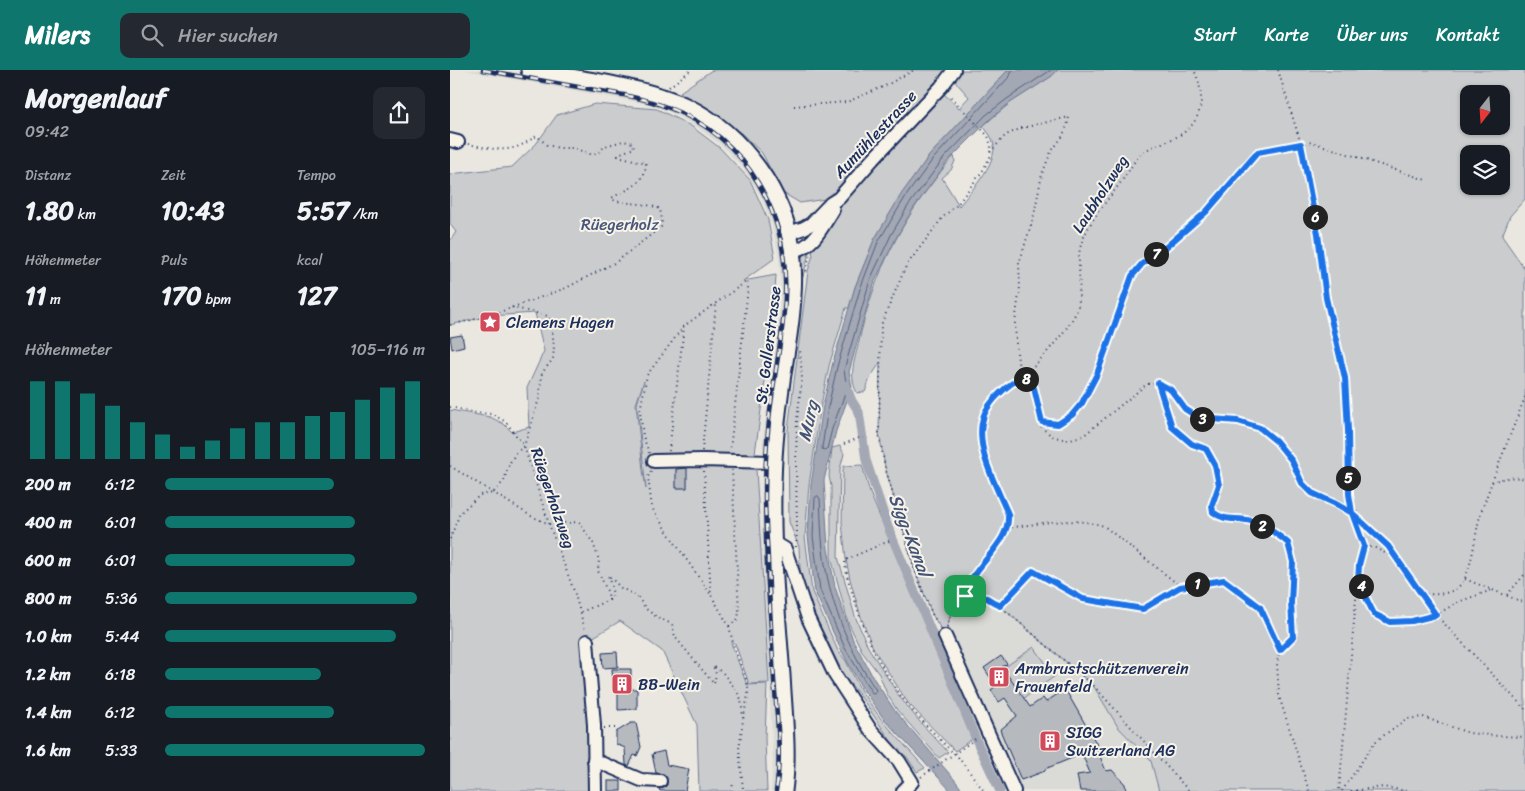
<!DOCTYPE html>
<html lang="de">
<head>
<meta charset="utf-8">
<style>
	body { margin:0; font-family:Sriracha,sans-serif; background:#242831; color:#f1f3f6; height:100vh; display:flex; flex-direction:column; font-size:19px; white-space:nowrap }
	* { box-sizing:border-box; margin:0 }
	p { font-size:16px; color:#9ea1a6 }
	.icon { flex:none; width:28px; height:28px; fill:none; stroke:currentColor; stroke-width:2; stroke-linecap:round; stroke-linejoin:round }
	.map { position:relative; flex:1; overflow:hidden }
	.drawer { display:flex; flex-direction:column; background:#171b24; width:450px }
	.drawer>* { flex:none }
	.needle { width:32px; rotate:197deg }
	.tools { position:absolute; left:1010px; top:15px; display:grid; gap:10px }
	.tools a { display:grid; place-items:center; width:50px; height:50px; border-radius:10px; background:#171b24; box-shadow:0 1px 4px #0004; font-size:25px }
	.pin { position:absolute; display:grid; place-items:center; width:42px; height:42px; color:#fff; margin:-21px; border-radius:10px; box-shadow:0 2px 8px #0006 }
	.km { position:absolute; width:25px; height:25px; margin:-12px; border-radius:50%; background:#222; color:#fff; font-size:14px; line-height:25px; text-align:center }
	.round { display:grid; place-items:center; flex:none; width:52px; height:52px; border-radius:10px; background:#242831 }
	.head { display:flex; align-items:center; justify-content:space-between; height:85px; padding:0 25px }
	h1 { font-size:28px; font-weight:700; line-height:38px }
	.figures { display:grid; grid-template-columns:repeat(3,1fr); gap:8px; height:85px; padding:5px 25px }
	.figures div { display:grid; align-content:center }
	.figures b { font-size:25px; font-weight:700 }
	.figures small { font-size:14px; font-weight:400 }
	.figures p { font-size:14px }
	.chart { height:140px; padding:10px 25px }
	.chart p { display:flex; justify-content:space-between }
	.chart svg { width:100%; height:90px; margin-top:5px; stroke:#0f766e; stroke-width:6 }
	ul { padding:0 25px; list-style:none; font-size:16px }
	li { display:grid; grid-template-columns:80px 60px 1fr; align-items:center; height:38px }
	li i { height:12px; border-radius:6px; background:#0f766e }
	header { display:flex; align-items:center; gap:30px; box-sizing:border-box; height:70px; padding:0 25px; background:#0f766e; color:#fff }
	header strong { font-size:24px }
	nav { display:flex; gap:28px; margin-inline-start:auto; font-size:18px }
	.search { width:350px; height:45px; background:#242831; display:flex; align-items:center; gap:12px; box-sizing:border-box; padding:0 18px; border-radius:10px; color:#9ea1a6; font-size:19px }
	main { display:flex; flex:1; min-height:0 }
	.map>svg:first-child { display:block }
</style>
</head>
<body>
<header>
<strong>Milers</strong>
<div class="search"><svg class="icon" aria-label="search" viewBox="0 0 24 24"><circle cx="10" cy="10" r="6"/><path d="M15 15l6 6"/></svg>Hier suchen</div>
<nav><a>Start</a><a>Karte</a><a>Über uns</a><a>Kontakt</a></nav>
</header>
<main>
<section class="drawer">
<div class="head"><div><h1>Morgenlauf</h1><p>09:42</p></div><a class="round"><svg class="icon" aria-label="share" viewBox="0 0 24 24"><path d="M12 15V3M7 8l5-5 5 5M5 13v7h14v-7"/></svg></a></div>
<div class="figures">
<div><p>Distanz</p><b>1.80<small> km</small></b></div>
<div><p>Zeit</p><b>10:43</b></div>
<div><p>Tempo</p><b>5:57<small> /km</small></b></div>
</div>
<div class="figures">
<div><p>Höhenmeter</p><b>11<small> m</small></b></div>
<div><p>Puls</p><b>170<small> bpm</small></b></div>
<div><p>kcal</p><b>127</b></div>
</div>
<div class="chart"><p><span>Höhenmeter</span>105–116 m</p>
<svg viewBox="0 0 160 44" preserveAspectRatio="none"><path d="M5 44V6M15 44V6M25 44V12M35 44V18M45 44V26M55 44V32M65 44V38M75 44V35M85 44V29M95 44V26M105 44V26M115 44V23M125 44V21M135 44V15M145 44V9M155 44V6"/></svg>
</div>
<ul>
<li><b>200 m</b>6:12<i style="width:65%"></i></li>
<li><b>400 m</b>6:01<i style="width:73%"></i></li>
<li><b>600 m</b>6:01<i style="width:73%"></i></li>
<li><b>800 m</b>5:36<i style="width:97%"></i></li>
<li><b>1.0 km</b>5:44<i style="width:89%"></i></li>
<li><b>1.2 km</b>6:18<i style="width:60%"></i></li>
<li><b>1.4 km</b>6:12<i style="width:65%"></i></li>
<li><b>1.6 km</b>5:33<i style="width:100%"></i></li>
</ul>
</section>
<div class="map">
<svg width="1075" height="721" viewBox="0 0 1075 721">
	<rect width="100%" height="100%" fill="#eae7e0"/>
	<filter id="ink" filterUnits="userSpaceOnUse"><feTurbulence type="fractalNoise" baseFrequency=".02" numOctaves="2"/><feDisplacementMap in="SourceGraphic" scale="10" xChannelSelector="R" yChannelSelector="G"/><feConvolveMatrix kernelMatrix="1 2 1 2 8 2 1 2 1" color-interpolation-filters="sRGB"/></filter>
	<g filter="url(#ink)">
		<g fill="#dadad6">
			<polygon points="15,0 47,0 176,23 221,36 263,59 300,96 325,141 335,174 338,228 324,331 331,670 329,721 321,721 323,691 312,466 312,409 313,369 328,264 331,216 329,186 322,155 311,126 294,99 272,76 247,57 220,42 203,35"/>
			<polygon points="515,526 537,528 550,536 643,615 668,657 701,691 709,721 564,721 495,566 502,539"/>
		</g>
		<g fill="#cbcccd" stroke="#737e96" fill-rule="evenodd">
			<polygon points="262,0 498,0 381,128 350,133 333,123 312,83 291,63 230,22"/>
			<polygon points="510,0 558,0 479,86 452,124 424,170 405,217 399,238 396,238 379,296 371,335 359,415 355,467 362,522 388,581 396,591 411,621 432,650 475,698 467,702 457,687 445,677 409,624 388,600 354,520 350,499 349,477 339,452 338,360 358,201 363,185 361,178 403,118 492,22 509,38 519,27 503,9"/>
			<path d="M 608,0 L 1075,0 L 1075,129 L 1060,146 L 1052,166 L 1075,199 L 1075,721 L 709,721 L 701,691 L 668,657 L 643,615 L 550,536 L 537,528 L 515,526 L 502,539 L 495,566 L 482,544 L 465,501 L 435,397 L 429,363 L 430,293 L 420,308 L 415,322 L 407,323 C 398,305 405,290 409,271 C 422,213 444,164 480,116 C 488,106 495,95 504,86 L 505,91 L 501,100 L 492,108 L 502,124 L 509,136 C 521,121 552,89 542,69 C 540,64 536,60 533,56 L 560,33 L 602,6 ZM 1019,24 L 1051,24 L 1051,56 L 1019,56 ZM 1019,84 L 1051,84 L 1051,116 L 1019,116 Z"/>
			<path d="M 145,34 L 207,39 L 241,56 L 270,78 L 300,110 L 318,150 L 325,188 L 293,211 L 326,205 L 323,253 L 305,383 L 319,613 L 299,614 L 285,573 L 281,573 L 297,615 L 317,614 L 315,668 L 317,721 L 249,721 L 247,655 L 212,581 L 170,551 L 137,571 L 145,721 L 0,721 L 0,340 L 40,347 L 54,354 L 62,362 L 79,357 L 77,318 L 94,281 L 85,243 L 39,246 L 0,255 L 0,171 L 6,162 L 0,154 L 0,104 L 62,97 L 86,74 L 107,45 ZM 194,311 L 187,334 L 196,419 L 193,400 L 186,334 Z"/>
			<path d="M 358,181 L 358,187 L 349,222 C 349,206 344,191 358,181 Z"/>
			<polygon points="390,376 394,384 390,399 388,487 405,546 418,577 449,626 470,652 498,682 489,688 447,640 437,624 429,604 413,583 398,552 381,487 381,416 379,406 382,378"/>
			<polygon points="412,395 420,423 522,669 505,681 458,633 423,578 410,544 400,509 396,489 392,453 393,400 394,396"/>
			<polygon points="584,577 605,606 573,629 552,599"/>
		</g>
		<polygon fill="#a3a8b4" stroke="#6d7892" points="558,0 608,0 602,6 560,33 540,49 497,92 463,139 446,168 425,211 416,240 399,302 402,317 386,361 374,410 378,479 385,517 403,570 424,609 445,641 504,709 513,721 501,721 434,649 412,618 391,580 365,522 358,466 361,415 373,336 382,296 405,217 424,170 452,123 479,86"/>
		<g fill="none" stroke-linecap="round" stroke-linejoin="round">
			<g stroke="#515f80" stroke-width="1">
				<polyline points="562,0 560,6 483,89 456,126 428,172 410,219 387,297 378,337 372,378 373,380 377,379 382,359 397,318 394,300 420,210 441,165 458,136 494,88 536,45 557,29 601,0"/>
				<path d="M 368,426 L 370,429 C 371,445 371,462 373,479 C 378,529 398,579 426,620 L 424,624 L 422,623 L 395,578 L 370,520 L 363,466 L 365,428 Z"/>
			</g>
			<polyline stroke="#a3a8b4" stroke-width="9" points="396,315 402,331 409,342 416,390 438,457 528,674 550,721"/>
		</g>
		<g fill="#b6babf" stroke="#1b2f5e">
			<polygon points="12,265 14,276 2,279 0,267"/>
			<polygon points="237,398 237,418 226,418 226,399"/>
			<polygon points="167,582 168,597 153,598 152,583"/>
			<polygon points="551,586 557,594 552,597 580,637 593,628 596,632 615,619 649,678 647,679 656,701 662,700 675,714 676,721 630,721 627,705 640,703 632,684 595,699 595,701 571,710 550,660 567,646 555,628 549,632 541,620 546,616 534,598"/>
			<polygon points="162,599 181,599 181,619 187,619 187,639 168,640 168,619 163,619"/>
			<polygon points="181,653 186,653 191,677 187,686 184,685 179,696 176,695 175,678 166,674 166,662"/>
			<polygon points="214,681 217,695 239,699 235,721 210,721 209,719 214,718 217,715 217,708 214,704 206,703 202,684"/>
			<rect x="158" y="711" width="13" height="10"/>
		</g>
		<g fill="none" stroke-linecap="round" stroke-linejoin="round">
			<g stroke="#1b2f5e" stroke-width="16">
				<g id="minor">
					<polyline points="0,70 8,72"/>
					<polyline points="339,163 354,158 361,154 381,133 389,128 422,90 491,17 504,0"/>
					<path d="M 342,181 C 363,178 372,157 383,140"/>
					<polyline points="204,391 253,390 324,392"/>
					<polyline points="323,476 330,476 335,479 358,548 385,605 420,659 449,691 462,712 453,721"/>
					<polyline points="495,566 564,721"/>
					<polyline points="137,571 144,655 145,721"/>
					<polyline points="144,690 191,710 210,711"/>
				</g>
			</g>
			<g stroke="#1b2f5e" stroke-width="19">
				<path id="major" d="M 79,0 C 128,9 180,14 227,32 C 284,55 330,113 341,173 C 344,190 344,209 343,226 C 342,254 336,283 332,311 C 327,347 323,385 323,422 C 322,483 327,544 332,605 C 334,644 339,682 334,721"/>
			</g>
			<g stroke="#1b2f5e" stroke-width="2" stroke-dasharray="1 4" stroke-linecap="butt">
				<polyline points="828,0 851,74 868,164 876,228 895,307 898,360 899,424 902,443 914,476 909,495 889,721"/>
				<polyline points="219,17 241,0"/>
				<polyline points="344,36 397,32 435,16 464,0"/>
				<path d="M 18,74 C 34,77 53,83 69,76 C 75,74 81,69 87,66 L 97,75 L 109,78 L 123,78 L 140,84 L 147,84 L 155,76 L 173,71 L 183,73 L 184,78 L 171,83 L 168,86 L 196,93 C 195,117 175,119 160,129"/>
				<polyline points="540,82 556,65 572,58 619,47 617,56 612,67 601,82 592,104 584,145 569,194 570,217 565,253 566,273 570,309"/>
				<polyline points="356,201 360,184"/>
				<path d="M 0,255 L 39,246 L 116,218 L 166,192 L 211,157 L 212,151 L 210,139 C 196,132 177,135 160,129"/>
				<path d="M 576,309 L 578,303 C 592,287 619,260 627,240 C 629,235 629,227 629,221 C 631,205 626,187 632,172 C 641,146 663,125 678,102 C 682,96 686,88 691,84 C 700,76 711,74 722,69 C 753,56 757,28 744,0"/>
				<path d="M 708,313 L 723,357 L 742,374 L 756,379 L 765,395 L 769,415 L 763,435 L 763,442 C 775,452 787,446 801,451 C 815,455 827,465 839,473 L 843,492 L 841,533 L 843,567 L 830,579 L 827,593 L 829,626 L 859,721"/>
				<polyline points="0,337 26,343 42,344 56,352 74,376 99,454 124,521 135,560"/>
				<polyline points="592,352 608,354 622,345 632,333 647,304 682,207 692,194 716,177 756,141 808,82 862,72 976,110"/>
				<polyline points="394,374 409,368 418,368"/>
				<polyline points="219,381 234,257"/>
				<polyline points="252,381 266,234"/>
				<polyline points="199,383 193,366 190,341 197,305 234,256 297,211 298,218 280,380"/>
				<polyline points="0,396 81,446 99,454 129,452 143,473 149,490 148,501 158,523 159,530 131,542"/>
				<polyline points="201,401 198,407 202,438 214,457 261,525"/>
				<polyline points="254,401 261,525 279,556 284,577 298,614 298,625 293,650 289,679 293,719 292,721"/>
				<path d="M 1042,412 C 1053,408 1064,406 1075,409"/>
				<polyline points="44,422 54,411 59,394 66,383 74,376 89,329 92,303 103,289 104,276 101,251 98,246 61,237"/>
				<polyline points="902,443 909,440"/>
				<path d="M 557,458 C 589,454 623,446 654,456 L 730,516"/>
				<polyline points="0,469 10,443 30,425 43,423"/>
				<path d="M 439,471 L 395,490 C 395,502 400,516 404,527 C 415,567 433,604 459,636 C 473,653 489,668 504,684"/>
				<polyline points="915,476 925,478 947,489"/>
				<polyline points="346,477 347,462 346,395 347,350 352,309 350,279"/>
				<polyline points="1015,509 1075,533"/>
				<polyline points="908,512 924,544 940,552 962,551 986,545 1008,532 1042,520"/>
				<polyline points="970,524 986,545 1075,639"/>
				<polyline points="1057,525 1075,504"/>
				<polyline points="515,526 537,528 550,536 643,615 739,721"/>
				<polyline points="159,530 161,529 163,524 158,505 171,518 187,526 196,539 208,548 222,554 225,567 264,614 266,604 263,596 273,603 286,620 291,629 293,648"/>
				<polyline points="550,536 583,501 633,529 693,539 730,517 774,510 811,537 830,579"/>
				<polyline points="279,556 288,549 289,542 282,400"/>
				<path d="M 497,557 L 502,539 L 515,526 L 516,519 L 524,504 L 557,458 L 559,451 L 558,444 C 546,415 523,376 534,345 C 537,336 544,329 550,323 C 558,316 565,309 576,309 L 584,318 L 592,358 L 602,366 L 616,370 L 633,366 L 697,314 L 708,313 L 721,320 L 735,339 L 749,349 L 788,351 L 811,358 L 827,371 L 842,391 L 852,413 L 862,423 L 886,434 L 902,443 L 938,476 L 949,490 L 969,523 C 984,525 1001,526 1012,513 C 1022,500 1025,464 1030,446 C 1043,406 1060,367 1075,327"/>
				<polyline points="490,558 482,544 465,501 435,397 429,363 431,255 456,196 493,147 507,135 533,100 540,87 541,76 538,66 498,24"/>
				<polyline points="154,658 165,658 167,661"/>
				<polyline points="505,683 534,721"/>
				<polyline points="471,707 528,667"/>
				<polyline points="282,721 283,712"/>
				<polyline points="892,721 925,672 956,649 973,647 1019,663 1049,666 1075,667"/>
				<polyline points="901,721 933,717 957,721"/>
			</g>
			<use href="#minor" stroke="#f7f3e8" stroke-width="12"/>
			<use href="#major" stroke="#f7f3e8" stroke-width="15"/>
			<g stroke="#1b2f5e" stroke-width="4.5">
				<path id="rail" d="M 33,0 C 67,6 100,12 134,18 C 163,23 192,27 219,38 C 298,68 339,145 335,226 C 334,256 328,284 324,313 C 318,350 315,387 315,424 C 315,446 317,468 318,489 C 319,530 322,570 324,610 C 327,646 332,685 326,721"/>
			</g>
			<use href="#rail" stroke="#f7f3e8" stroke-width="2.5" stroke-dasharray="8" stroke-linecap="butt"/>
		</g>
	</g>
	<g fill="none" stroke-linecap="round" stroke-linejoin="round" filter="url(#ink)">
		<g stroke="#fff" stroke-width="10">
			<path id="route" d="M 515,526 L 537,528 L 550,536 L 583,501 L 633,529 L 693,539 L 730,517 L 774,510 L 810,537 L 830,580 L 843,567 L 841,533 L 843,492 L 838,473 C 827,464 815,455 801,451 C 786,447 775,452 763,442 L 762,435 L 769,415 L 765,395 L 756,379 L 742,374 L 722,357 L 708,313 L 721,320 L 735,339 L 749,348 L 788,351 L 810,358 L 826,371 L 842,391 L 852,413 L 862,423 L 886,434 L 902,443 L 914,476 L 909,495 L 908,512 L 924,544 L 940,552 L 962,551 L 986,545 L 938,476 L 902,443 L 899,424 L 898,360 L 895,308 L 876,228 L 868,164 L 851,74 L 808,82 L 756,142 L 716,177 L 692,194 L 682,206 L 647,304 L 632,333 L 622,345 L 608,354 L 592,352 L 584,318 L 576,309 C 565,309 558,316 550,323 C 544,329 537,336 534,345 C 523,376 546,415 558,444 C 561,475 520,496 515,526"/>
		</g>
		<use href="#route" stroke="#1a73e8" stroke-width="6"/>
	</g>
	<defs>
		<g id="sight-square" transform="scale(1.125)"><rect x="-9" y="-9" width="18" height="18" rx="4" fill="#d1495b" stroke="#f7f3e8"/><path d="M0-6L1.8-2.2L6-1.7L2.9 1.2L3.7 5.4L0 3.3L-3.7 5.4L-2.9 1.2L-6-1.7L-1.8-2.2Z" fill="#fff"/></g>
		<g id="building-square" transform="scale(1.125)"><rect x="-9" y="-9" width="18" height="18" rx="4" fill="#d1495b" stroke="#f7f3e8"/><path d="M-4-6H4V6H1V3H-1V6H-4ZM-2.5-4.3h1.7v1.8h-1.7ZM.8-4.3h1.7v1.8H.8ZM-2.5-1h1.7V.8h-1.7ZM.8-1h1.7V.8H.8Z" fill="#fff"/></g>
	</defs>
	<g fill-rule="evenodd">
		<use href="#sight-square" x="40" y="252"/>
		<use href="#building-square" x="549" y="607"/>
		<use href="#building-square" x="172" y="614"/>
		<use href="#building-square" x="600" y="671"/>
	</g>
	<g text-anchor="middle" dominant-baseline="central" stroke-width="4" stroke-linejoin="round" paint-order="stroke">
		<g font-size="16" fill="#1b2f5e" stroke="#f7f3e8">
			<text transform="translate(425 64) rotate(-47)">Aumühlestrasse</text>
			<text transform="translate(650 124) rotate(-57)">Laubholzweg</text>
			<text transform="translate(318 275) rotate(-83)">St. Gallerstrasse</text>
			<text transform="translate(103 428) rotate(71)">Rüegerholzweg</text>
		</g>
		<g font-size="16" fill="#47567a" stroke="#f7f3e8">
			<text x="170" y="154">Rüegerholz</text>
		</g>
		<g font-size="16" fill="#1b2f5e" stroke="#f7f3e8" text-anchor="start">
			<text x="56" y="252">Clemens Hagen</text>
			<text x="565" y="598">Armbrustschützenverein<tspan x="565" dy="18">Frauenfeld</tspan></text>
			<text x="188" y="614">BB-Wein</text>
			<text x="616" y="662">SIGG<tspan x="616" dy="18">Switzerland AG</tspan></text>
		</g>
		<g font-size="18" font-style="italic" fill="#445378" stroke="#f7f3e8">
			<text transform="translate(358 351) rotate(-78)">Murg</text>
			<text transform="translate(460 465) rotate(69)">Sigg-Kanal</text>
		</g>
	</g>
</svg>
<div class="tools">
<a><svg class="needle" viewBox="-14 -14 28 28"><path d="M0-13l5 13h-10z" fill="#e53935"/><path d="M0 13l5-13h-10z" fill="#9ea1a6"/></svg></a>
<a><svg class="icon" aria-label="layers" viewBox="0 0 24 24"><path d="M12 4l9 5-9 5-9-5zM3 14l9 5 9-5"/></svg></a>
</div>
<div class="pin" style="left:515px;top:526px;background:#1e9e55"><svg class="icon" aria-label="arrive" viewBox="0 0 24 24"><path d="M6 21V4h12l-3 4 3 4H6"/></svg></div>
<b class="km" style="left:747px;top:514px">1</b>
<b class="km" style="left:812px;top:456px">2</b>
<b class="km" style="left:752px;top:349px">3</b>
<b class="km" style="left:911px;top:516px">4</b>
<b class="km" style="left:898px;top:408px">5</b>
<b class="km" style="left:865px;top:147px">6</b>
<b class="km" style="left:706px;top:184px">7</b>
<b class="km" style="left:576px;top:309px">8</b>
</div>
</main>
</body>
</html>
